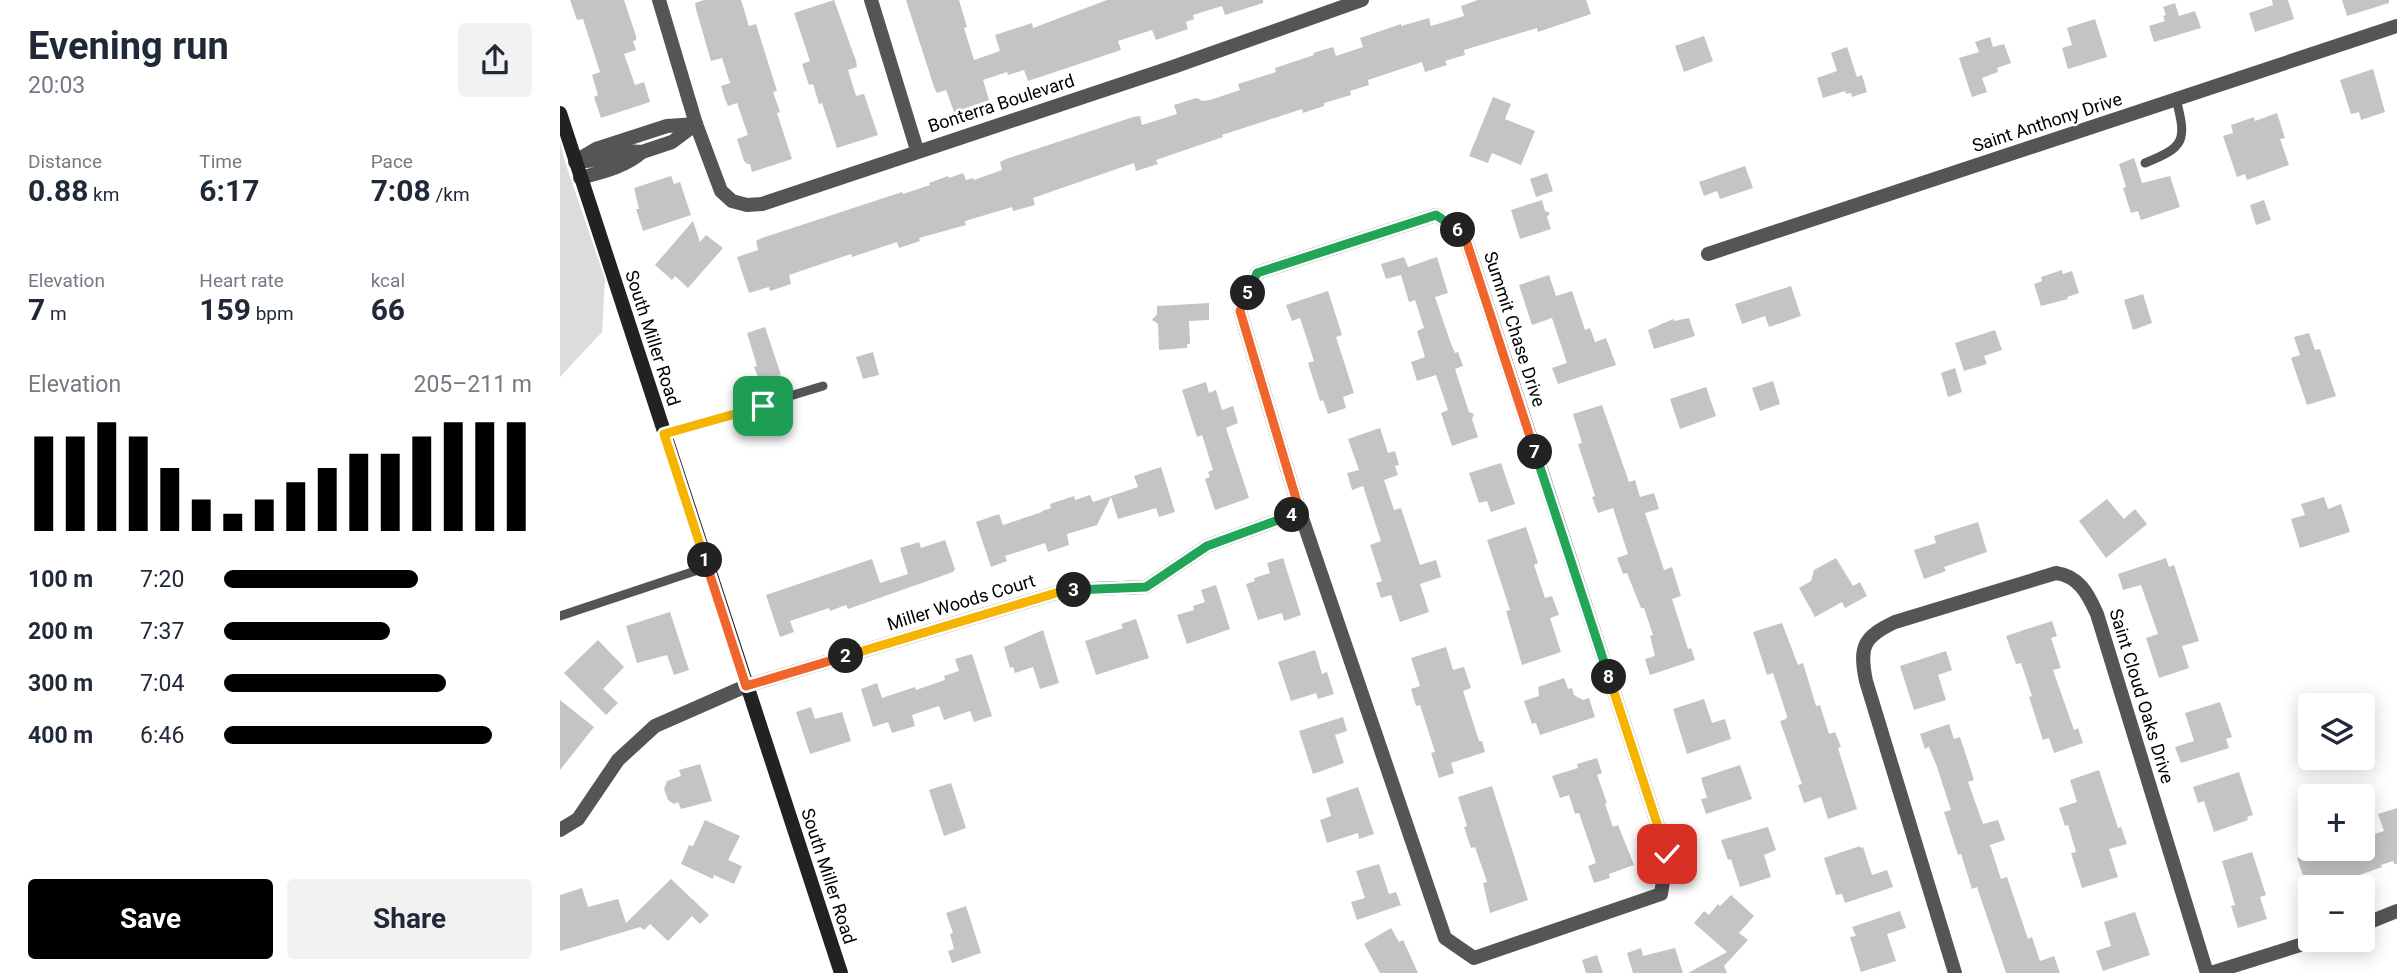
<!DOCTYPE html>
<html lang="en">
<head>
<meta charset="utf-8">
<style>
	body { margin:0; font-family:Roboto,sans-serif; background:#f2f2f3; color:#1f2937; height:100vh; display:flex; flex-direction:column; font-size:26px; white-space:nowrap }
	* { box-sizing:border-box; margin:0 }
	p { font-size:23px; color:#747a83 }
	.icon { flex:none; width:38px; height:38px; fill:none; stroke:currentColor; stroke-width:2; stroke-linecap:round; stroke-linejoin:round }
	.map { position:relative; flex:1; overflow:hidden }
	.side { display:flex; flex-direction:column; background:#fff; width:560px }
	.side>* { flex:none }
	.fabs { position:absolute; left:1738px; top:693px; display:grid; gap:14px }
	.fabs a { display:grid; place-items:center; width:77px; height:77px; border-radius:7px; background:#fff; box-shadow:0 4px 18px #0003; font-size:35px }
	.pin { position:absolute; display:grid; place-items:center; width:60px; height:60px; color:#fff; margin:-30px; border-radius:14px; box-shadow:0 4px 10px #0006 }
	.km { position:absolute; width:35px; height:35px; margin:-18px; border-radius:50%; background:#222; color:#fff; font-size:19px; line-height:35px; text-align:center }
	.round { display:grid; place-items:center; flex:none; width:74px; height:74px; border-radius:7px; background:#f2f2f3 }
	.headline { display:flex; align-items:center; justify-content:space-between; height:119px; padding:0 28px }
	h1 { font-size:38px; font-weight:700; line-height:52px }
	.stats { display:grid; grid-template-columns:repeat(3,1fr); gap:10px; height:119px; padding:7px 28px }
	.stats div { display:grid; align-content:center }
	.stats b { font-size:30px; font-weight:700 }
	.stats small { font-size:19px; font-weight:400 }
	.stats p { font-size:19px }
	.chart { height:196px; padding:14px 28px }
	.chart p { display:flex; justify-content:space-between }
	.chart svg { width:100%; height:126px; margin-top:7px; stroke:#000; stroke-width:6 }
	.cta { display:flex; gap:14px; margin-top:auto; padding:14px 28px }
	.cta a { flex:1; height:80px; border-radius:7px; background:#000; color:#fff; font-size:28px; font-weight:700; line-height:80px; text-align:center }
	.cta a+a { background:#f2f2f3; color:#1f2937 }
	ul { padding:0 28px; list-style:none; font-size:23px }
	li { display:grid; grid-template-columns:112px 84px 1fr; align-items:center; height:52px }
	li i { height:18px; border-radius:9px; background:#000 }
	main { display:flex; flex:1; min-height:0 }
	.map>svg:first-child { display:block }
</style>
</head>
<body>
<main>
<section class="side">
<div class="headline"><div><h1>Evening run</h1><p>20:03</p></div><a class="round"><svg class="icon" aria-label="share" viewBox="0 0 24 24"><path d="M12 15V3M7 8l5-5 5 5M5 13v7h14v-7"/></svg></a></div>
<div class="stats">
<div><p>Distance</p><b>0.88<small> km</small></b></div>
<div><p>Time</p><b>6:17</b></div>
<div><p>Pace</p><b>7:08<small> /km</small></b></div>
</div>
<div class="stats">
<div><p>Elevation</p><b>7<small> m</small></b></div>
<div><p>Heart rate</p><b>159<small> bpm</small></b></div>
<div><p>kcal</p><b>66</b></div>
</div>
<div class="chart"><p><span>Elevation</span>205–211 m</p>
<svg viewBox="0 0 160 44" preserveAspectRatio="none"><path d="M5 44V11M15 44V11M25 44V6M35 44V11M45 44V22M55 44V33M65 44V38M75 44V33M85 44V27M95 44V22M105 44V17M115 44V17M125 44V11M135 44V6M145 44V6M155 44V6"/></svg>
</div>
<ul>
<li><b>100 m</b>7:20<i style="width:63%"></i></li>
<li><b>200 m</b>7:37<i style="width:54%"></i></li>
<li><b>300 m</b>7:04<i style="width:72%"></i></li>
<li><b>400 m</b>6:46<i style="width:87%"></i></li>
</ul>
<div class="cta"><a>Save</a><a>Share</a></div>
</section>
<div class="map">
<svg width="1837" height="973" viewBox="0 0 1837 973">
	<rect width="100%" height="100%" fill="#fff"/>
	<polygon fill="#dcdcdc" points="0,141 4,159 45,279 42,332 0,377"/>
	<g fill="#c4c4c4">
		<polygon points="10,0 64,0 76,36 76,40 73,41 76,50 64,54 75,85 84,82 90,102 41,118 34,97 38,95 32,75 40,72 23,19 17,20"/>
		<polygon points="144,0 181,0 189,26 196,24 217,91 213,92 220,112 217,113 232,159 192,172 190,164 187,164 184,161 177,139 188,135 177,103 168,106 165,99 161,86 170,83 162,58 151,61 136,9 135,3"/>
		<polygon points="274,0 296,61 297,67 288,70 296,96 304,94 318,135 277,148 262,103 259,104 253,84 249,85 242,64 250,61 234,13"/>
		<polygon points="346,0 399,0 407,27 404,28 414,60 440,51 435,35 472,23 473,28 547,0 703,0 703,3 665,15 662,6 633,15 634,19 626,22 628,29 596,40 592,30 558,41 561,50 468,81 464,70 448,75 447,72 423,80 429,100 394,112 386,90 377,93 374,87"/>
		<polygon points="918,0 1026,0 1031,14 978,32 977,28 904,50 905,55 885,61 887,65 865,72 862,62 808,80 809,85 790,91 791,95 764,103 764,106 743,113 742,109 662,135 663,137 596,160 598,164 576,171 574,163 473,198 475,205 453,211 452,207 432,213 405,221 406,225 359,238 360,241 339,248 337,242 292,257 291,254 229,275 231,284 210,291 209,287 189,293 177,257 198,250 196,241 202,238 342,192 343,194 370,185 369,183 388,176 389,178 403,173 406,180 413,178 414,180 442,170 440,162 446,159 573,117 580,116 582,125 617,114 614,105 636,98 640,99 641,101 650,100 680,90 678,84 716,72 715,68 754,55 753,53 773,47 776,56 803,47 800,38 841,24 841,26 869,18 871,26 904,16 901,6"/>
		<polygon points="1712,0 1728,0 1734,19 1695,32 1689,13 1713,5"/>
		<polygon points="1782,0 1829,0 1829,3 1787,16"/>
		<polygon points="1615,3 1619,16 1635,11 1641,28 1594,42 1589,26 1605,21 1603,16 1606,15 1603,7"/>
		<polygon points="1535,19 1547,57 1508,69 1502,48 1512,45 1507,28"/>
		<polygon points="1144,36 1153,61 1124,72 1115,46"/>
		<polygon points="1430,37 1433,47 1444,44 1451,63 1437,68 1438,72 1422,78 1427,92 1412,97 1399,58 1419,52 1415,42"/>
		<polygon points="1287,47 1297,77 1302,75 1307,92 1292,97 1291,93 1286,94 1285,91 1263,98 1257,78 1277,71 1271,53"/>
		<polygon points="1813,69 1825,112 1801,120 1799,112 1791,114 1780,80"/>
		<polygon points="933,97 951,104 945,119 975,131 961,165 932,153 928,163 909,156"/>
		<polygon points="1717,113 1725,138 1720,139 1729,165 1687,180 1685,174 1677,177 1663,136 1673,133 1671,125 1694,117 1695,121"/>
		<polygon points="1574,158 1582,183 1610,176 1620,207 1581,220 1578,211 1571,213 1563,188 1566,187 1559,164"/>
		<polygon points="1185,166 1193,188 1160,199 1157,191 1144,196 1139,182"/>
		<polygon points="987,173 993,191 976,197 970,179"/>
		<polygon points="111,176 114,184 120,182 131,215 83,231 76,209 79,209 74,188"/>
		<polygon points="982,200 985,211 990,213 987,217 991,229 960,239 951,210"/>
		<polygon points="1704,200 1711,220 1696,225 1690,205"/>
		<polygon points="133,221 140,242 146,235 163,248 128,288 115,276 112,280 95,265"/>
		<polygon points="844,257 848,267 877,257 888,293 875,297 891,344 895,353 898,352 903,366 895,369 909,412 914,414 912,419 918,437 892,446 881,413 888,410 876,375 857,381 851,362 865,357 857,331 864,328 855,300 849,302 841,275 826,279 821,264"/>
		<polygon points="1502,270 1503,274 1512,271 1519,293 1507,297 1508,299 1481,306 1474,284 1482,281 1481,277"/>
		<polygon points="989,275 996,296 1012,291 1025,330 1030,328 1035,342 1046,338 1056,365 998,384 992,368 1007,363 992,318 972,325 959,285"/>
		<polygon points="1231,286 1241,316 1209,327 1205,316 1182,324 1175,304"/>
		<polygon points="768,291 782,335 776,337 794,393 783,397 786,408 768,414 763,400 760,401 748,363 754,361 740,318 732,321 726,305"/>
		<polygon points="1583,294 1592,323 1573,330 1564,300"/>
		<polygon points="649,303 649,320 629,321 630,344 627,344 627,348 599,350 598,324 592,320 597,314 597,306"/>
		<polygon points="1129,318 1135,336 1094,349 1088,330 1113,319 1114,321"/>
		<polygon points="205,327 221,375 200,382 194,367 197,366 187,333"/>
		<polygon points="1435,330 1442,350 1424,356 1427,364 1404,371 1395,343"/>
		<polygon points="1749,333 1755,350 1760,349 1776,396 1747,405 1731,358 1740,355 1734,337"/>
		<polygon points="313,352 319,375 303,379 296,357"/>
		<polygon points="1395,368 1402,392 1388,397 1381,373"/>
		<polygon points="1213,381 1220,404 1200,411 1192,388"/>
		<polygon points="646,382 649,393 656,390 662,410 673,406 678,423 666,428 689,498 655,510 645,479 650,477 648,472 653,470 642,435 637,437 622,390"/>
		<polygon points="1146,387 1156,416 1120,429 1110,399"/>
		<polygon points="1042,405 1069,482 1075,480 1080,497 1094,493 1099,509 1085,513 1104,570 1112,567 1121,596 1112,599 1128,649 1131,648 1135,660 1090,675 1085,659 1095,656 1090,636 1093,635 1084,608 1081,608 1067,573 1063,574 1057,558 1068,554 1053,508 1038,513 1032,497 1035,496 1018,444 1022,443 1013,414"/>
		<polygon points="820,428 828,453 835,451 839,465 835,466 838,475 824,480 834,510 841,508 860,565 876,560 881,577 860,584 869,612 840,622 831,595 821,598 816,583 822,581 810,545 821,541 803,486 792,490 787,473 799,470 788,439"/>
		<polygon points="941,463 955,504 931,512 927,501 919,503 909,473"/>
		<polygon points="601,467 615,512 599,517 596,508 558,519 551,497 537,525 507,534 509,545 488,552 485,543 445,556 447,561 431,567 416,522 439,514 443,525 482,512 482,511 491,508 490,504 514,496 515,500 530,495 533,502 578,487 574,476"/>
		<polygon points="1764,497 1768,509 1781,504 1790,532 1740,548 1731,519 1745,515 1741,504"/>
		<polygon points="1547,499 1564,519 1575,509 1587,524 1546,558 1519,521"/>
		<polygon points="1418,522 1427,552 1384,567 1386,571 1364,579 1354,550 1376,543 1374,536"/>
		<polygon points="966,527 978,563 974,565 985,598 992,596 999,615 990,618 1001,652 962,665 946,611 950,610 927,540"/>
		<polygon points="385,540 395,569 393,572 288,609 286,605 270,611 269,608 230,621 234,632 220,637 206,595 312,559 320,583 348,574 340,548 359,542 361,548"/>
		<polygon points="723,558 741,615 724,621 722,613 698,620 686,584 695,581 694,578 710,573 707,563"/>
		<polygon points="1276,558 1293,586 1300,582 1307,596 1285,608 1282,602 1255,617 1239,588 1251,581 1254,570"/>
		<polygon points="1606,558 1609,567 1614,565 1639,641 1622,646 1629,668 1599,678 1586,638 1598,634 1581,585 1563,590 1558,574"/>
		<polygon points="656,585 670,629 627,644 617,615 634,610 633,606 645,602 641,590"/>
		<polygon points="110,612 129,670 114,675 107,655 77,663 66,626"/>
		<polygon points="576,619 589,658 536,675 525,641 563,628 561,624"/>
		<polygon points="1492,621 1497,636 1491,638 1501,668 1493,670 1514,730 1518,728 1523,743 1494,753 1489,738 1483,740 1469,697 1472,696 1461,663 1456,664 1446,636"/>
		<polygon points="1222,623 1238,665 1243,663 1256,706 1260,705 1269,734 1275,732 1281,747 1278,748 1297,809 1268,819 1261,797 1244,803 1238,785 1242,784 1220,721 1226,719 1227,716 1213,673 1207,675 1193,632"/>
		<polygon points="483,630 499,683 480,689 473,667 455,673 453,667 450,668 444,647"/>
		<polygon points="38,640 64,667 43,689 58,703 46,715 4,673"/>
		<polygon points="886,647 893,670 904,667 911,688 903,691 919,741 922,741 925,752 891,763 894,773 879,778 871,753 875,752 860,705 856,706 851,689 860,686 851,658"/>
		<polygon points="755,650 762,674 767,672 774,694 758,699 756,693 731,701 718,662"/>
		<polygon points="1386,651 1392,670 1378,675 1386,700 1354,710 1340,666"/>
		<polygon points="412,654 432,716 414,722 410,711 384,720 379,706 352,715 355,726 332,733 328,722 313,727 301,689 317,683 322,698 355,687 356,690 385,680 384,676 399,671 395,659"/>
		<polygon points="1004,678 1008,689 1012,688 1014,695 1023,700 1029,698 1035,717 980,735 976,723 972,724 964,701 979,696 978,687"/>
		<polygon points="1144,699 1152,723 1165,719 1171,739 1127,754 1113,709"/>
		<polygon points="0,700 34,727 0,770"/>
		<polygon points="1660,702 1672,737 1666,739 1669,748 1621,763 1615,747 1634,741 1625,713"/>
		<polygon points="251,707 255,719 282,712 291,741 250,754 236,712"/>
		<polygon points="783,717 787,731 775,735 784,763 753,774 739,731"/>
		<polygon points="1389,724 1394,739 1400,737 1414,780 1408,782 1423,824 1438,820 1445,840 1430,845 1441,879 1447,877 1468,939 1472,937 1480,961 1494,956 1500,973 1446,973 1417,887 1412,889 1401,854 1398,855 1384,812 1391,810 1377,767 1369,747 1365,749 1360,734"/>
		<polygon points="1037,758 1042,773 1037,775 1047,803 1045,804 1053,827 1058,825 1074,865 1049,874 1050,878 1034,883 1028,866 1036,863 1019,813 1015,814 1009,795 1000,798 992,776 1018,768 1017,764"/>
		<polygon points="140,764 152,801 121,809 118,802 114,804 108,800 104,789 107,781 121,776 119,770"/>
		<polygon points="1180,765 1192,799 1146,814 1141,799 1147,798 1141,778"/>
		<polygon points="1539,770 1558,828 1561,827 1567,844 1549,849 1558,877 1522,888 1511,853 1516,852 1508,825 1505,826 1499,808 1517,802 1510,780"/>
		<polygon points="1679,772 1693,815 1687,817 1688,820 1654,832 1644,801 1638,803 1633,787"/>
		<polygon points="391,783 406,828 384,836 369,790"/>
		<polygon points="932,786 968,900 930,913 923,883 927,882 915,847 911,848 904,827 907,826 898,797"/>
		<polygon points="798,787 814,834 799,839 798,833 767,843 760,820 771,816 766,798"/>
		<polygon points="1837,808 1837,864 1834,864 1833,861 1821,865 1822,867 1765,887 1747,887 1737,858 1766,849 1802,849 1802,838 1824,831 1818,814"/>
		<polygon points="145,820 180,836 168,860 182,866 174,884 154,875 153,879 121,864 129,845 133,846"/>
		<polygon points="1208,827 1216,850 1204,855 1211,877 1180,887 1171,859 1168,860 1161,840"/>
		<polygon points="1300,846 1300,848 1303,847 1312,875 1327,870 1333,887 1285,903 1282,894 1276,895 1264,858"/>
		<polygon points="1692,852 1706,895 1700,897 1707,919 1678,928 1671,906 1675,905 1662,861"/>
		<polygon points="819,864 829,894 836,892 841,905 797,920 791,902 805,898 796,871"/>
		<polygon points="111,879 149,915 140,924 132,916 108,941 90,924 84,930 80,927 0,951 0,895 22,888 28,907 58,899 66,923"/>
		<polygon points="1171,895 1194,916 1179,933 1188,940 1164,966 1167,973 1128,973 1167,952 1134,923 1144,911 1149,915 1158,904 1160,906"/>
		<polygon points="406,906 421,953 392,963 388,951 394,949 390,934 393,933 386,913"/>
		<polygon points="1340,911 1346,928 1327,934 1336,961 1301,972 1290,937 1296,936 1292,927"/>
		<polygon points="1575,912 1590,955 1543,971 1536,951 1551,946 1544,922"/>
		<polygon points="831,928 839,942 843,940 858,973 820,973 804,944"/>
		<polygon points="1081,948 1083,956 1115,948 1123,973 1073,973 1067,953"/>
		<polygon points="1037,955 1043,973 1026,973 1022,960"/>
	</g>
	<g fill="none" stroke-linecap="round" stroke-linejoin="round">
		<g stroke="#555" stroke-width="9">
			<path d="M 1585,163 C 1625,147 1627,141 1616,99"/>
			<polyline points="104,434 263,386"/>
			<polyline points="0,616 147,567"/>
		</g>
		<g stroke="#555" stroke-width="14">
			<polyline points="99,0 136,124 161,191 172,201 187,205 202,204 613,67 802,0"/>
			<polyline points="311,0 357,150"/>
			<polyline points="19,159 36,149 107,126 136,124"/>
			<polyline points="15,162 36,160 67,151 82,152 112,142 136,124"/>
			<path d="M 20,178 C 42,172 65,167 82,152"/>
			<polygon points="876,215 904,234 1107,854 1101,894 914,958 885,938 740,512 680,311 697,273"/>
			<polyline points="1148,254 1837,26"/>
			<polyline points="0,830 18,819 58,760 95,726 186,686 506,590 586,587 647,546 740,512"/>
			<polyline points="1802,925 1837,911"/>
			<path d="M 1395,973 L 1306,681 C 1299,647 1303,637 1335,622 L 1496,573 C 1519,576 1528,594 1537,614 L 1647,973"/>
			<polyline points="1651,973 1756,940"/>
		</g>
		<polyline stroke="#222" stroke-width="14" points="0,113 281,973"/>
	</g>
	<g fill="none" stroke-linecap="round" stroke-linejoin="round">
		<g stroke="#fff" stroke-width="14">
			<polyline id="split-1" points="145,560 104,434 203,406"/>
		</g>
		<g stroke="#fff" stroke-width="14">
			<polyline id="split-2" points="145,560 186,686 286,656"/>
		</g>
		<g stroke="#fff" stroke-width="14">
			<polyline id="split-3" points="286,656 506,590 514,590"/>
		</g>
		<g stroke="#fff" stroke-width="14">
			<polyline id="split-4" points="514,590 586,587 647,546 732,515"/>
		</g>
		<g stroke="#fff" stroke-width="14">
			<polyline id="split-5" points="688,293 680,311 740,512 732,515"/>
		</g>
		<g stroke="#fff" stroke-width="14">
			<polyline id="split-6" points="688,293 697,273 876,215 898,230"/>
		</g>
		<g stroke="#fff" stroke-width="14">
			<polyline id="split-7" points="898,230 904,234 975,452"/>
		</g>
		<g stroke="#fff" stroke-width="14">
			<polyline id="split-8" points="975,452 1049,677"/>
		</g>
		<g stroke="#fff" stroke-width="14">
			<polyline id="split-9" points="1049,677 1107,854"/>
		</g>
		<use href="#split-1" stroke="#f5b400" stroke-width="9"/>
		<use href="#split-2" stroke="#f0652b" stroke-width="9"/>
		<use href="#split-3" stroke="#f5b400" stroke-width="9"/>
		<use href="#split-4" stroke="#22a559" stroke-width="9"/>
		<use href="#split-5" stroke="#f0652b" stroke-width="9"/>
		<use href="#split-6" stroke="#22a559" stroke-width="9"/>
		<use href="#split-7" stroke="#f0652b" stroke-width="9"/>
		<use href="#split-8" stroke="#22a559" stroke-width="9"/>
		<use href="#split-9" stroke="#f5b400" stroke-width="9"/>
	</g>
	<g text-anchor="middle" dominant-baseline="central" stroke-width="5" stroke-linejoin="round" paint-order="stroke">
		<g font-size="18" fill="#000" stroke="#fff">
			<text transform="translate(441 103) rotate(-18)">Bonterra Boulevard</text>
			<text transform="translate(1487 122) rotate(-18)">Saint Anthony Drive</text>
			<text transform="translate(955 329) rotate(72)">Summit Chase Drive</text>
			<text transform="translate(93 338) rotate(72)">South Miller Road</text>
			<text transform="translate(401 602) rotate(-17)">Miller Woods Court</text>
			<text transform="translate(1582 696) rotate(73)">Saint Cloud Oaks Drive</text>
			<text transform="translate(269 876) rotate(72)">South Miller Road</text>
		</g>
	</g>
</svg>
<div class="fabs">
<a><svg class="icon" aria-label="layers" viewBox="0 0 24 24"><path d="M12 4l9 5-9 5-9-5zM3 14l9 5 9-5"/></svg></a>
<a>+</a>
<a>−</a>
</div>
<div class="pin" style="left:203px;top:406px;background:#1e9e55"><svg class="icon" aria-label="arrive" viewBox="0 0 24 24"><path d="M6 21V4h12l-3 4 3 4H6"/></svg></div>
<div class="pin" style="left:1107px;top:854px;background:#d93025"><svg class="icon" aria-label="check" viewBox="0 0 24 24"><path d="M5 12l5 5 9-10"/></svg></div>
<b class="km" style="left:145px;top:560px">1</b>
<b class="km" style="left:286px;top:656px">2</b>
<b class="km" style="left:514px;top:590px">3</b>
<b class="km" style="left:732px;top:515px">4</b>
<b class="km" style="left:688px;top:293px">5</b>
<b class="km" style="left:898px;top:230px">6</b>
<b class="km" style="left:975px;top:452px">7</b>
<b class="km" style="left:1049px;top:677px">8</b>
</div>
</main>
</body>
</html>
